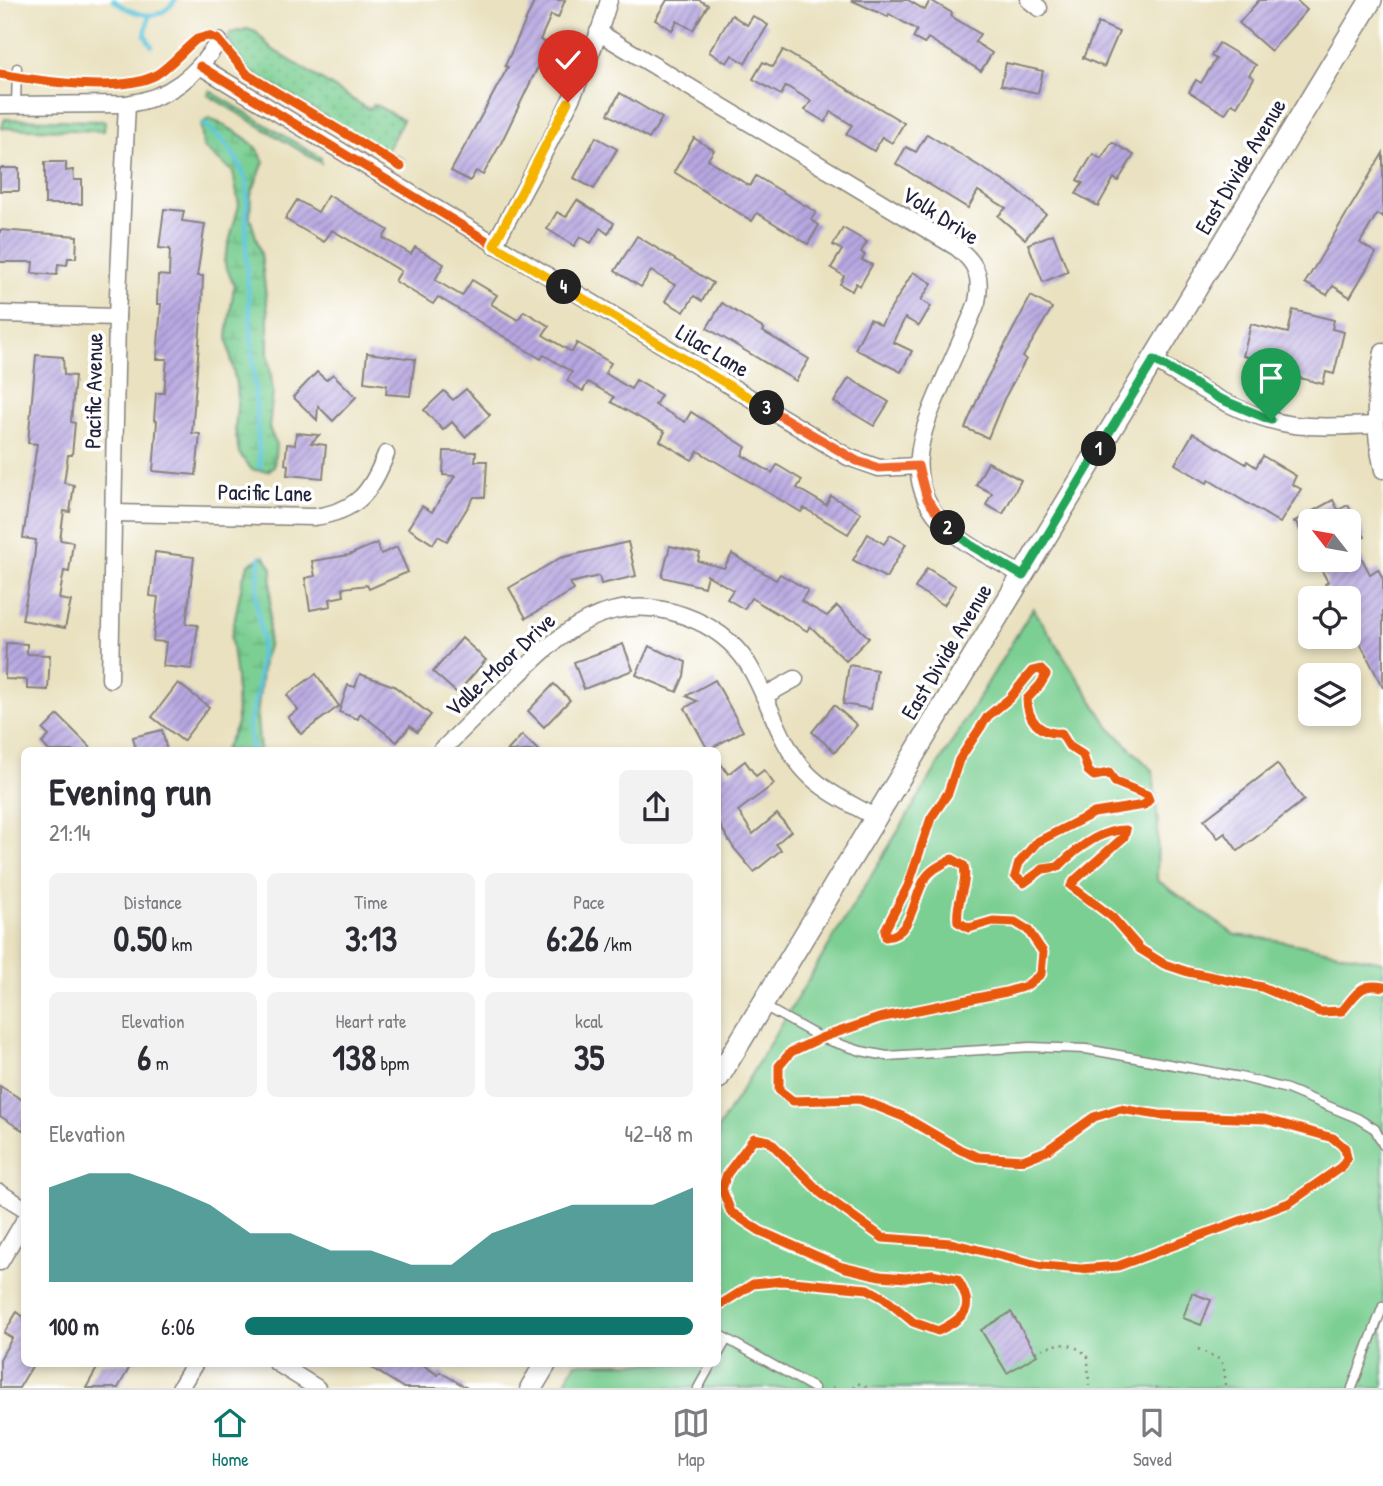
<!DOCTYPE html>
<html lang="en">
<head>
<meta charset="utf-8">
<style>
	body { margin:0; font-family:"Patrick Hand",sans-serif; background:#f2f2f3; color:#2b2b33; height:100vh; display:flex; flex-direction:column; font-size:26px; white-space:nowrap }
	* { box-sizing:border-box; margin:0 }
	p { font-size:23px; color:#7c7c81 }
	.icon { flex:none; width:38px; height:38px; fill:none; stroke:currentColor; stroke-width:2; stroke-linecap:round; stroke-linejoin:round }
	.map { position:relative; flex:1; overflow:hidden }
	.details { position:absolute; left:21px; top:747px; width:700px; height:620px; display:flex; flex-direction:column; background:#fff; border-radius:10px; box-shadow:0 4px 10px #0003 }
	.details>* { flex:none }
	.needle { width:46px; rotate:301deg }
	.buttons { position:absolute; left:1298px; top:509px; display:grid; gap:14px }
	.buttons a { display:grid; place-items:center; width:63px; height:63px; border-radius:10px; background:#fff; box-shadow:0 4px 10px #0003; font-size:35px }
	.pin { position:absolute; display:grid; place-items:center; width:60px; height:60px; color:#fff; margin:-72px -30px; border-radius:50% 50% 50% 0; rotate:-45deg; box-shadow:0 0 7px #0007 }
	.pin .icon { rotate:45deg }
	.km { position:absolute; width:35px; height:35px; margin:-18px; border-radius:50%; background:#222; color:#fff; font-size:19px; line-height:35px; text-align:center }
	.round { display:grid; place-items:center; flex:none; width:74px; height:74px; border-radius:10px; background:#f2f2f3 }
	.summary { display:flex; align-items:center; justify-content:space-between; height:119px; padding:0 28px }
	h1 { font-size:38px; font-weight:700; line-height:52px }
	.stats { display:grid; grid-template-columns:repeat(3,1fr); gap:10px; height:119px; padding:7px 28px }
	.stats div { display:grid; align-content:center; border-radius:10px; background:#f2f2f3; text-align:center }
	.stats b { font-size:35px; font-weight:700 }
	.stats small { font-size:19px; font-weight:400 }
	.stats p { font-size:19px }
	.chart { height:196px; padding:14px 28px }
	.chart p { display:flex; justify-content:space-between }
	.chart svg { width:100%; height:126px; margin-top:7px; fill:#0f766e; opacity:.7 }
	ul { padding:0 28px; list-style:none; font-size:23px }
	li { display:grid; grid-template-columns:112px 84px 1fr; align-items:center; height:52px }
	li i { height:18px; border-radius:9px; background:#0f766e }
	.menu { display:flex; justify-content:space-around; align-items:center; height:98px; border-top:2px solid #e1e1e2; background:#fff; font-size:19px; color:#7c7c81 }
	.menu a { display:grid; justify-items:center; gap:4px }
	.menu .selected { color:#0f766e }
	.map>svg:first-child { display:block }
</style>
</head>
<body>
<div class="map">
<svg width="1383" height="1388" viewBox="0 0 1383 1388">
	<defs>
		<pattern id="grass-dots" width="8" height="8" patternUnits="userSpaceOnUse" patternTransform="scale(1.75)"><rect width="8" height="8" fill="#7bcf93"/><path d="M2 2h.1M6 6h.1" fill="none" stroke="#6ab180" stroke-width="1.8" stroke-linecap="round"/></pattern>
		<pattern id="wetland-marsh" width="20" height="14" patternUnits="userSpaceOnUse" patternTransform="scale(1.75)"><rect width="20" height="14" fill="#7bcf93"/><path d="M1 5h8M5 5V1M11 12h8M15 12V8" fill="none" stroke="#6ab180"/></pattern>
		<pattern id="building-hatch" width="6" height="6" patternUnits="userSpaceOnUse" patternTransform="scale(1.75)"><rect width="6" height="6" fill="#b7a7e1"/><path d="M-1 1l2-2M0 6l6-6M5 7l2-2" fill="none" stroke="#9488b8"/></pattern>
	</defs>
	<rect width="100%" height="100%" fill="#fff"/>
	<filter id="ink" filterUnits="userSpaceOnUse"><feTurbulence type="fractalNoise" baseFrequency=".0143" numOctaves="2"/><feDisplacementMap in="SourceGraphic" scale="14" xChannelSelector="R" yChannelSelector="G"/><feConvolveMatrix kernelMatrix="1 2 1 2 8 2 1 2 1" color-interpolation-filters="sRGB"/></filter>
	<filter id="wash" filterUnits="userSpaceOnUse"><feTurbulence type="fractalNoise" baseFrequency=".00686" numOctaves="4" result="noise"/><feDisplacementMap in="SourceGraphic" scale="28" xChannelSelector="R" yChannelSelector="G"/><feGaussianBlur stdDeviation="1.57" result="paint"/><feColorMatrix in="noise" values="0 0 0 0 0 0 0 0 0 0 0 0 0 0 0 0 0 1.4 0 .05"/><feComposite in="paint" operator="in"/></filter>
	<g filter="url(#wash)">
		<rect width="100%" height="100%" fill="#e9e1bf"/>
		<g fill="url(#grass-dots)" stroke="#4e7867" stroke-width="2">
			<polygon points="247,29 256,32 272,49 365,107 370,109 374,104 403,120 387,150 404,160 402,163 247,69 234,52 228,37 230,33"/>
			<polygon points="210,91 321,158 321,163 208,95"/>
			<polygon points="5,119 105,121 104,131 1,128"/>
		</g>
		<g fill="url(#wetland-marsh)" stroke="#4e7867" stroke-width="2">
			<path d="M 209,118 C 230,129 256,139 264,162 L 251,194 L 250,217 L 261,254 L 268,314 L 268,353 L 273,392 L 269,428 L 276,444 L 274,466 L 268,471 L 252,470 L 239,453 L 235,429 L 238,395 L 227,337 L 234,286 L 224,261 L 239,205 L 233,172 L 203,147 L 201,125 Z"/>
			<polygon points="264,556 272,568 268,646 263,661 257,718 260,751 224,751 237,724 236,679 231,638 243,578 249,564"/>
		</g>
		<polygon fill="#7bcf93" stroke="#4e7867" stroke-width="2" points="1033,608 1110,728 1153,771 1158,823 1157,880 1235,935 1276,940 1383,962 1383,1388 561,1388 576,1363 718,1363 718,1129"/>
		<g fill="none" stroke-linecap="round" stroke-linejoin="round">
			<g stroke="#60c6dd" stroke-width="4.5">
				<path d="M 113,0 C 133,15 159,24 175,0"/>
				<polyline points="149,15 145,36 152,46"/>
				<polyline points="203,123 225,143 238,161 247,182 246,255 260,467"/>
				<polyline points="252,751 248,725 257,694 262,638 256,600 260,557"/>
			</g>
		</g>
		<g id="blocks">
			<g fill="url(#building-hatch)">
				<polygon points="535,0 565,0 558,18 551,15 540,40 549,44 501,143 483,175 476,171 470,181 451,171 508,67 505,66"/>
				<polygon points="667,0 699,0 708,5 693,30 677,21 672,30 655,20"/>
				<polygon points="851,0 908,0 925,10 930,0 952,13 951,16 980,34 975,42 992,53 981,71 928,38 924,44 913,38 917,30 889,14 888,17"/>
				<polygon points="1259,0 1296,0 1307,10 1271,51 1239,23"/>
				<polygon points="732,15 747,25 753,16 768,25 745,63 732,55 727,63 709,52"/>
				<polygon points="1098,23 1119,32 1104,67 1083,58"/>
				<polygon points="1219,43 1256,65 1249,75 1254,78 1237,106 1232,103 1225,114 1189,92 1196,80 1201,83 1216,59 1211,56"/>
				<polygon points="783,50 904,123 892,143 882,137 874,151 846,134 852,125 831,112 825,122 805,110 811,101 786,86 781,95 753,79 763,62 773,67"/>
				<polygon points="1006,63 1043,71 1038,93 1001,85"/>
				<polygon points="620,93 662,118 649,139 608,114"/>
				<polygon points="927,134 1013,187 1046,214 1025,239 998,216 1006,208 978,191 968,208 896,164 906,147 916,152"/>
				<polygon points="596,137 617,149 594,189 574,178"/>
				<polygon points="694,138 714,150 708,159 719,167 750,186 756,176 816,212 811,220 819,225 808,244 757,213 752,221 674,172"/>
				<polygon points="1112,142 1134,155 1118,181 1114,178 1098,206 1076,194 1083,183 1077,180 1093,154 1101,159"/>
				<polygon points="1383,153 1383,217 1377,214 1360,243 1376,253 1350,297 1333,286 1327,295 1305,283"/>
				<polygon points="45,162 66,162 66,171 73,170 74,180 82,180 82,204 45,204"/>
				<rect x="0" y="168" width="19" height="23"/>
				<polygon points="328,195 388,230 383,238 411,254 415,247 444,264 435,280 462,296 472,280 497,295 491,304 518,320 524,311 549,326 543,335 572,352 577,343 611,363 605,373 631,389 636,380 661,395 655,405 685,422 691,412 746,447 742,455 772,473 777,465 802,480 797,488 826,505 831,496 861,513 848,534 804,508 801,512 698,451 692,460 660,441 665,432 611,402 614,397 588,382 583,391 567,381 572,372 544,355 541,359 438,297 433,304 395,281 401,271 332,230 324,242 285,219 297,200 318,212"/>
				<polygon points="577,200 614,223 608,234 600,228 591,243 580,237 574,246 547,229 557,212 566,217"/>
				<polygon points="164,209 184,211 182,221 205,224 197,276 203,276 202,305 192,433 200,434 196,475 153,471 157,421 154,420 156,393 164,393 167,359 157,359 161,304 157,304 158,275 169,276 170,249 159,248"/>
				<polygon points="843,228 867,242 861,252 865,255 862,260 872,265 860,286 856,283 852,291 840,284 844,276 831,268 842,250 833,245"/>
				<polygon points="0,230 77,236 76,258 68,258 67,265 58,264 57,275 32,273 33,262 0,262"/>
				<polygon points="1053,234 1068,272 1043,282 1028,244"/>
				<polygon points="637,236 713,283 702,301 694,296 684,312 665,301 675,285 651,271 641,287 615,271"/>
				<polygon points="913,272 932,283 921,300 931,306 919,326 905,318 893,342 912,351 901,372 855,349 870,319 881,325"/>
				<polygon points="1031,296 1052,308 1023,357 1026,359 1004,399 988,438 965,428 985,382"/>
				<polygon points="722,303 764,329 762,331 809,359 796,381 707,328"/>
				<polygon points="1293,310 1334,320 1332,329 1344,332 1334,374 1326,372 1323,384 1281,373 1283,366 1243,356 1251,324 1288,333"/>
				<polygon points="367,353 415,359 410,396 386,394 387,385 364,382"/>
				<polygon points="36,355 63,357 64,375 75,376 71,422 75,423 72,455 68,455 64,483 74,485 70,512 64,511 60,540 73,542 69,572 64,571 59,599 71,601 65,628 22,620 34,559 36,540 23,538 37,444 28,443"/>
				<polygon points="317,372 326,380 333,374 356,397 333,421 318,406 317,420 293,397"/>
				<polygon points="849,378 889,402 874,426 834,402"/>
				<polygon points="466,389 490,415 465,437 452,422 443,430 424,410 444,391 453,400"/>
				<polygon points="296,433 319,435 311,443 326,445 323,478 287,475 288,465 285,464 287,444 295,445"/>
				<polygon points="1193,433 1246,464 1247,461 1256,467 1263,456 1296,476 1292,484 1301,489 1280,523 1209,480 1207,483 1175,464"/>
				<polygon points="444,451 476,452 475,461 487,461 485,497 474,497 447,541 438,536 433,544 408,528 422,506 432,512 455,476 443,475"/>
				<polygon points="988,462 1021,480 1003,514 986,505 992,493 976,485"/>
				<polygon points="1333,500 1338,510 1348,505 1365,537 1353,542 1370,574 1378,569 1383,579 1383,688 1354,631 1349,634 1349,598 1333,598 1325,584 1328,582 1316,560 1349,560 1349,522 1311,522 1311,550 1296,522 1293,522"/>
				<polygon points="868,534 884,544 890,535 906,544 886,578 853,560"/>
				<polygon points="628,542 636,576 601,584 599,576 570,583 574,590 526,618 509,588 560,558"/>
				<polygon points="377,543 381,554 397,547 408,572 369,589 367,585 343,588 344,596 330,599 331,606 310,610 305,578 315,576 312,561 349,555"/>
				<polygon points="670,546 700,553 698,561 724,568 732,554 776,580 780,574 808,590 801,601 827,616 837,606 869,638 846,661 810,626 807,631 751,598 744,609 727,599 733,590 707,575 704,587 662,577"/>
				<polygon points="155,552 194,557 186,624 198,625 192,669 163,666 166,642 153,641 158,597 150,596"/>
				<polygon points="927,568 956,586 944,605 915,588"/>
				<polygon points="462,638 486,660 457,693 433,672"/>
				<polygon points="6,643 27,644 27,654 50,655 48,690 27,689 27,680 5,679"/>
				<polygon points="623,644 633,670 584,689 574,662"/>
				<polygon points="649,646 686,662 684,676 677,692 636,675"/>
				<polygon points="849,665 877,670 871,709 843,704"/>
				<polygon points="316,674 339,706 301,734 288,717 298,710 287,695"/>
				<polygon points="360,674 394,686 431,715 417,732 410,726 397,742 360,713 358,719 339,712 348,685 355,687"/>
				<polygon points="715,680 743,731 708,750 685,708 697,701 686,696"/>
				<polygon points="178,683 209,707 183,741 152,717"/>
				<polygon points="554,684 570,700 544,727 528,711"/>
				<polygon points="834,705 857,725 835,752 812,732"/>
				<polygon points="58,715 94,751 49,751 42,743 49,736 43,730"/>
				<polygon points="162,730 167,751 136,751 133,737"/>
				<polygon points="522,735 539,751 507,751"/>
				<polygon points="718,759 728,774 745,761 756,776 764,770 774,784 738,811 753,834 777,814 791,831 776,844 781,850 754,872 733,847 718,822"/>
				<polygon points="1277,764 1304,800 1238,851 1225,833 1218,838 1204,820"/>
				<polygon points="0,1086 24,1101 24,1131 0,1116"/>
				<polygon points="1192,1293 1211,1300 1201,1325 1183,1318"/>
				<polygon points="17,1312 24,1317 24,1363 34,1363 19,1388 0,1388 0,1359 12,1338 4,1333"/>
				<polygon points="1011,1312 1037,1355 1007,1373 981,1330"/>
				<polygon points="100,1363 132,1363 118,1388 86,1388"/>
				<polygon points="364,1363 420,1363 438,1375 440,1372 467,1388 404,1388"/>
			</g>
		</g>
	</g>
	<g filter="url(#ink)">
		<use href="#blocks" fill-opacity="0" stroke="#86827d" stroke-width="2"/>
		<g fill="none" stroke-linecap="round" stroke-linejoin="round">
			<g stroke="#86827d" stroke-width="11">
				<g id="service">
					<polyline points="16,105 17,68"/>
					<polyline points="762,1005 821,1038 861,1051 887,1056 1030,1047 1086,1049 1240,1077 1287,1089 1357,1118 1375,1129 1383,1145"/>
					<polyline points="718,1334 814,1388"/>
					<polyline points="718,1355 727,1339"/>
					<polyline points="698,1388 712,1363"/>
					<polyline points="1352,1388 1383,1306"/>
				</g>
			</g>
			<g stroke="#86827d" stroke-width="19">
				<g id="minor">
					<polyline points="1029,0 1039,8"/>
					<path d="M 598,32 L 956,247 C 977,263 982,277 977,302 C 967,329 954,355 943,382 C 920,434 899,485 950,530 C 971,549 999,561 1023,576"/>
					<polyline points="200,66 848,457 879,468 918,466"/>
					<path d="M 0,105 L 127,104 C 170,98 196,75 219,41"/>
					<path d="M 494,245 C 536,166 585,86 609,0"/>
					<polyline points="0,314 117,317"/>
					<path d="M 1383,352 C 1374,394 1373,427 1383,470"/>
					<path d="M 1154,360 C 1197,387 1242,418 1294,425 C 1321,428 1348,426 1375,425"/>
					<path d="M 114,513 L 314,517 C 357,511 371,493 386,454"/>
					<polyline points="110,679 117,317 127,104"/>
					<polyline points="764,696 795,679"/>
					<path d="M 441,751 C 464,728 486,706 509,684 C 560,633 607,588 685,616 C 710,625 733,641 748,664 C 769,698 778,741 805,771 C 824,792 852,804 876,818"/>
					<polyline points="0,1193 24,1208"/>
					<polyline points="0,1262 24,1221"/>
					<polyline points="277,1363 317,1388"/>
					<polyline points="180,1388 195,1363"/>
				</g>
			</g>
			<g stroke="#86827d" stroke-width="24">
				<g id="tertiary">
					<polyline points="718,1078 1371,0"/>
					<polyline points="531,1388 546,1363"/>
				</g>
			</g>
			<g stroke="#86827d" stroke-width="2.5" stroke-dasharray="2 5" stroke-linecap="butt">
				<polyline points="1198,1349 1221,1360 1225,1373 1225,1388"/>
				<path d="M 1036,1352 C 1055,1342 1072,1340 1088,1357 L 1089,1388"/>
				<polyline points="833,1388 834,1386 838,1388"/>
				<polyline points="854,1388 857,1383 870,1388"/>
				<polyline points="1156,1388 1157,1388"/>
			</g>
			<use href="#service" stroke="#fff" stroke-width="8"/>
			<use href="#minor" stroke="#fff" stroke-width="16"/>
			<use href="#tertiary" stroke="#fff" stroke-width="21"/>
			<g stroke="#fff" stroke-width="13">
				<g id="cycleway">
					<polyline points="200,66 494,245"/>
					<path d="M 0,74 C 38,81 122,94 156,75 C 172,65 183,50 197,39 L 208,36 L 217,39 L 248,75 L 401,167"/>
					<path d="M 718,1306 L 753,1284 L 782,1281 L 868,1289 L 884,1298 L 913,1322 L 938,1331 C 966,1317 976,1308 957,1279 L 932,1274 L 906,1278 L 880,1276 L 842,1267 L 760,1231 L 731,1212 L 722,1189 L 727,1174 L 754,1138 L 769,1141 L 822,1194 L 883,1238 L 951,1243 L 1042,1266 L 1081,1269 L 1118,1266 L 1289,1203 L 1341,1167 L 1347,1158 L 1345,1148 L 1333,1138 L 1264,1119 L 1159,1115 L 1120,1109 L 1094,1117 L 1046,1151 L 1023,1160 L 978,1157 L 961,1150 L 904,1117 L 859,1099 L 793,1101 L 779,1090 L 779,1066 L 791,1052 L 821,1038 L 879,1018 L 1006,992 L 1026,986 L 1041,974 L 1043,952 L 1028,930 L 1015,922 L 993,921 L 969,928 L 958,922 C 955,901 968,886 964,866 L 952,859 C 943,864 931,869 925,879 C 913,896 913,935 886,937 L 885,930 L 908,886 L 931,818 L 948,793 L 959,760 L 988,716 L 1010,698 L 1032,671 L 1040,669 L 1046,675 L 1040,685 L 1027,699 C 1027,718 1039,735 1061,733 L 1069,746 L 1083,755 L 1088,771 L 1094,776 L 1109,773 L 1115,782 L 1147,795 L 1149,800 L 1144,805 L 1094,813 L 1037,842 L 1019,863 L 1015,876 L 1024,883 L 1043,869 L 1058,867 C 1075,850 1100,829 1126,830 L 1124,837 L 1075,880 L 1071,886 L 1112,917 L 1140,949 L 1164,964 L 1188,972 L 1262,987 L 1320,1012 L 1342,1011 C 1356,995 1360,982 1383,987"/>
				</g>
			</g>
			<use href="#cycleway" stroke="#e8590c" stroke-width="9"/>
		</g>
	</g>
	<g fill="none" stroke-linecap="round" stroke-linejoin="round" filter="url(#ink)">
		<g stroke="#fff" stroke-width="14">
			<polyline id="split-1" points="1099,449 1154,360 1218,398 1271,420"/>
		</g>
		<g stroke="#fff" stroke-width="14">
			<polyline id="split-2" points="948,528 972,546 1023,576 1099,449"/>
		</g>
		<g stroke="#fff" stroke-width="14">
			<polyline id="split-3" points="767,408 857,461 879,468 918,466 927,499 948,528"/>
		</g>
		<g stroke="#fff" stroke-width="14">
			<polyline id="split-4" points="564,287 767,408"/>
		</g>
		<g stroke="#fff" stroke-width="14">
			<polyline id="split-5" points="564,287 494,245 568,102"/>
		</g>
		<use href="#split-1" stroke="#22a559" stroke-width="9"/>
		<use href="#split-2" stroke="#22a559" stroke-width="9"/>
		<use href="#split-3" stroke="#f0652b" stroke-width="9"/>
		<use href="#split-4" stroke="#f5b400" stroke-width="9"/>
		<use href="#split-5" stroke="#f5b400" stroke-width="9"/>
	</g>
	<g text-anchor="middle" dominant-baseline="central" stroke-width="7" stroke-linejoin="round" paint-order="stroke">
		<g font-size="23" fill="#22223b" stroke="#fff">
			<text transform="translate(1240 166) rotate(-59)">East Divide Avenue</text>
			<text transform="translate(941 215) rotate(33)">Volk Drive</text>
			<text transform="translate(713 350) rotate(31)">Lilac Lane</text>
			<text transform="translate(93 391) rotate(-89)">Pacific Avenue</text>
			<text transform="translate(265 492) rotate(1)">Pacific Lane</text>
			<text transform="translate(946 651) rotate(-59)">East Divide Avenue</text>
			<text transform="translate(500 664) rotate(-43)">Valle-Moor Drive</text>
		</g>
	</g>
</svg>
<div class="buttons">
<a><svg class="needle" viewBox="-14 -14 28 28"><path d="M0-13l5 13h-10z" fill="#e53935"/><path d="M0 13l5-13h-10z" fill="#7c7c81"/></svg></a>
<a><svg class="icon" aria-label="locate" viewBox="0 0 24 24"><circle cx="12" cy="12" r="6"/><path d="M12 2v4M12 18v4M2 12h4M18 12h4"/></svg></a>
<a><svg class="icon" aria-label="layers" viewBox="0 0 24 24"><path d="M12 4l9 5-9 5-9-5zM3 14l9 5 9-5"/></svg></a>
</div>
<div class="pin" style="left:1271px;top:420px;background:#1e9e55"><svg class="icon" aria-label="arrive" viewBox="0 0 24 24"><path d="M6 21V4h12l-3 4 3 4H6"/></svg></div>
<div class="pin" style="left:568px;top:102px;background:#d93025"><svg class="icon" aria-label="check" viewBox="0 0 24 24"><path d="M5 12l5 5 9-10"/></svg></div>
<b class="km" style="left:1099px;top:449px">1</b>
<b class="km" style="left:948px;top:528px">2</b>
<b class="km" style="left:767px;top:408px">3</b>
<b class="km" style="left:564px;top:287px">4</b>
<section class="details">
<div class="summary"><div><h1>Evening run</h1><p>21:14</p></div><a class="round"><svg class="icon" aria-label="share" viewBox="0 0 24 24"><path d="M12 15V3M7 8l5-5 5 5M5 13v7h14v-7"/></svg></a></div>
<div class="stats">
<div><p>Distance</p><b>0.50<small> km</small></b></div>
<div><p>Time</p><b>3:13</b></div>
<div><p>Pace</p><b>6:26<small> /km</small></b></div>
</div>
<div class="stats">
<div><p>Elevation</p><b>6<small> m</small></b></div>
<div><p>Heart rate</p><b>138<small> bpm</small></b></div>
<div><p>kcal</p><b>35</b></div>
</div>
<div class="chart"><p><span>Elevation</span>42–48 m</p>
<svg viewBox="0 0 160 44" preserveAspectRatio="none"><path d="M0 44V11L10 6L20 6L30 11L40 17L50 27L60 27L70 33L80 33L90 38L100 38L110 27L120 22L130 17L140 17L150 17L160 11V44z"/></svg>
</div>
<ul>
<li><b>100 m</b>6:06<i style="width:100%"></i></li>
</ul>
</section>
</div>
<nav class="menu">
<a class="selected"><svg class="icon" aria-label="home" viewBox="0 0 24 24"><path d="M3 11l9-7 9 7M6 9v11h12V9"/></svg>Home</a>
<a><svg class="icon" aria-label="map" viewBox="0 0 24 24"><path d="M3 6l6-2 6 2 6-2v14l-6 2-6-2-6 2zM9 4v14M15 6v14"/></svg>Map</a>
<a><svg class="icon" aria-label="saved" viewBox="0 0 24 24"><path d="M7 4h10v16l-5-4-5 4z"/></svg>Saved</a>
</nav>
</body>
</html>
